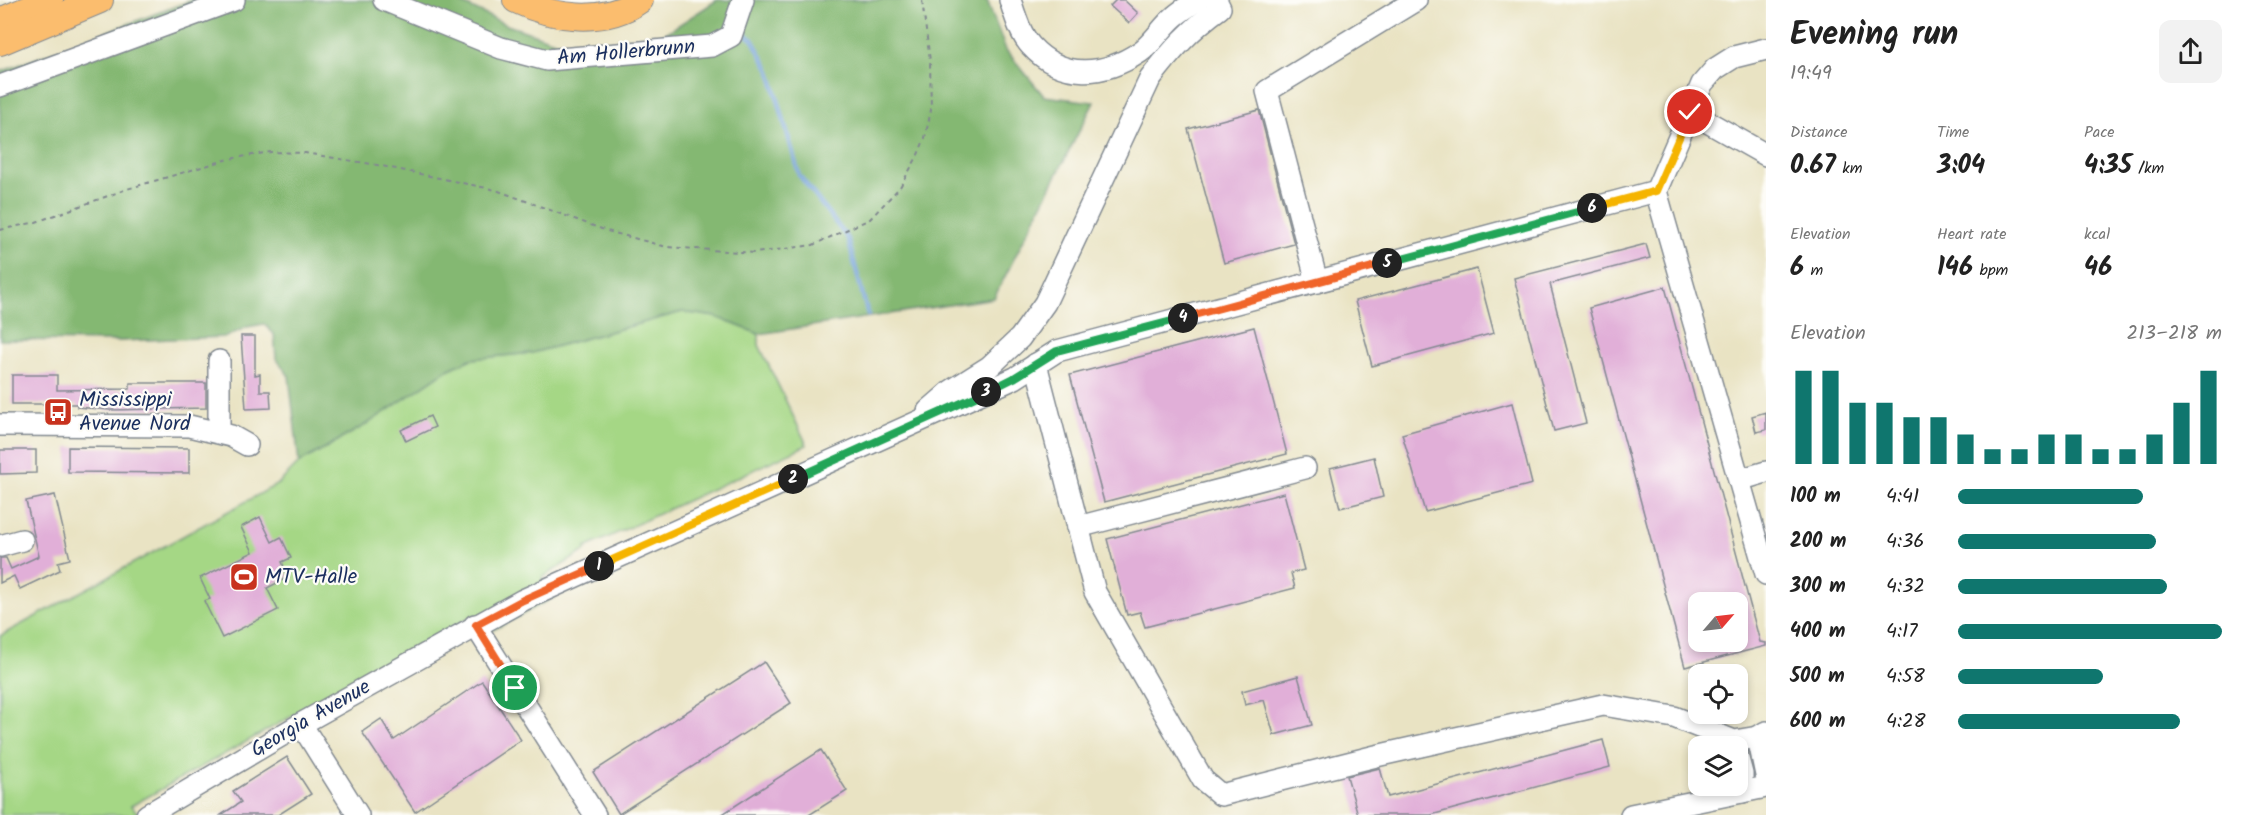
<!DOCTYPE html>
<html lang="en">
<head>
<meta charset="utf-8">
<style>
	body { margin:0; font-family:Kalam,sans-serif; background:#f2f2f2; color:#222; height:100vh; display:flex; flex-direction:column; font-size:22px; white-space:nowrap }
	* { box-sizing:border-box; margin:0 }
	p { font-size:20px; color:#767676 }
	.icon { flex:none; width:33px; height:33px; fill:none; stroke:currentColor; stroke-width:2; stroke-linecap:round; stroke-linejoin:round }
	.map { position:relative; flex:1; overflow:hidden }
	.side { display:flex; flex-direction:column; background:#fff; width:480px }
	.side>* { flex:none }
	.needle { width:39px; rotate:62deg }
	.controls { position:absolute; left:1688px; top:592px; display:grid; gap:12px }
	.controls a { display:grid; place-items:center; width:60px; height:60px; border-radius:12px; background:#fff; box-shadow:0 3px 9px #0003; font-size:30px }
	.pin { position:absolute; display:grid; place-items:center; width:51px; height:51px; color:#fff; margin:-26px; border:3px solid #fff; border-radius:50%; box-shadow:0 2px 6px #0007 }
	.km { position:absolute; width:30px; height:30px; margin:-15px; border-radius:50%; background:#222; color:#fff; font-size:16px; line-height:30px; text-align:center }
	.round { display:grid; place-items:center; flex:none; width:63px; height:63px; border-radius:12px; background:#f2f2f2 }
	.headline { display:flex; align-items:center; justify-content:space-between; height:102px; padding:0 24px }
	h1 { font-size:33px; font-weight:700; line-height:45px }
	.stats { display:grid; grid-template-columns:repeat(3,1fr); gap:9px; height:102px; padding:6px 24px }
	.stats div { display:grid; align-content:center }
	.stats b { font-size:26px; font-weight:700 }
	.stats small { font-size:16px; font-weight:400 }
	.stats p { font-size:16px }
	.chart { height:168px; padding:12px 24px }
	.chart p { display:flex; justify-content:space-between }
	.chart svg { width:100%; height:108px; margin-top:6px; stroke:#0f766e; stroke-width:6 }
	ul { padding:0 24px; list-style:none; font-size:20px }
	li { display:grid; grid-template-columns:96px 72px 1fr; align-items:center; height:45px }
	li i { height:15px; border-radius:8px; background:#0f766e }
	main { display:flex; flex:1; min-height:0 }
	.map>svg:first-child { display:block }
</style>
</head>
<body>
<main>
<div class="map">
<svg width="1766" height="815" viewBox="0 0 1766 815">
	<rect width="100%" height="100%" fill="#fdfcf7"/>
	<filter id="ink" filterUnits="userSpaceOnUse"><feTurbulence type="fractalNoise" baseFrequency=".0167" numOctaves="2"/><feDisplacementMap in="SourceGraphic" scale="12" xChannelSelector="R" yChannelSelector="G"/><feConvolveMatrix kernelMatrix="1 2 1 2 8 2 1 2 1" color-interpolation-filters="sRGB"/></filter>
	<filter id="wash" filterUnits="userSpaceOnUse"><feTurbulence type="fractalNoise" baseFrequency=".008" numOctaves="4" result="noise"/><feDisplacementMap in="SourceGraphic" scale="24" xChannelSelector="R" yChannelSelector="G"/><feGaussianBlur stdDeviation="1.35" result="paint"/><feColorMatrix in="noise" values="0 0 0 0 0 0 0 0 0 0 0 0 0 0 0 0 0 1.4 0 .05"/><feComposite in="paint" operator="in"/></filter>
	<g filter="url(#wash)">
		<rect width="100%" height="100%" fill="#e9e3c3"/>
		<polygon fill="#a5d785" stroke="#608372" stroke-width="1.5" points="682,312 716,317 759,334 759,345 807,445 585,548 586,550 542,578 555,597 486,634 474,615 131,806 140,815 0,815 0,636 278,484 299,463 367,424 447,370 471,359 532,353"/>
		<polygon fill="#84b872" stroke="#507468" stroke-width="1.5" points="192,0 455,0 507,25 587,52 654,41 717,0 987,0 1006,50 1044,96 1094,102 994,298 759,334 716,317 682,312 532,353 471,359 447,370 367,424 299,463 289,376 276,358 274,334 264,324 247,327 226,337 121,341 0,340 0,72"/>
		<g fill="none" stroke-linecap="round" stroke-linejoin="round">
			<polyline stroke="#6e9ed8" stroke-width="4.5" points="742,32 752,39 770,71 799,175 848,239 868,315"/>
		</g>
		<g id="blocks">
			<g fill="#e1afd8" fill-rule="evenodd">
				<polygon points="1116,0 1124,0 1138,13 1129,23 1110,6"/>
				<polygon points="1259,110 1294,244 1224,263 1188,129"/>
				<polygon points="1646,244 1650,258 1550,284 1586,423 1554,431 1514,278"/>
				<polygon points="1477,269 1494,333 1372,366 1355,301"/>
				<path d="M 1665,287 L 1760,642 L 1766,643 L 1766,646 L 1685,667 L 1589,308 ZM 1698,603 L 1737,603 L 1737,642 L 1698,642 Z"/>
				<polygon points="1254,327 1287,454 1104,502 1070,375"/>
				<polygon points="241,336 255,336 255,375 260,374 260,391 270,391 271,408 246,409"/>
				<polygon points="12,375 57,375 57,390 130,389 130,383 206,383 206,408 110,410 77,407 77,404 12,404"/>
				<polygon points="1512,403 1532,484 1425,512 1402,434"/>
				<polygon points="1766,412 1766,430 1756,432 1752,416"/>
				<polygon points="430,416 435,427 406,441 401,430"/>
				<polygon points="68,447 189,448 189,473 68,472"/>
				<polygon points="0,450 36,450 36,473 0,474"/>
				<polygon points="1374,457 1383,497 1340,508 1330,468"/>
				<polygon points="1284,493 1304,570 1291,573 1295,588 1145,627 1140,612 1127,615 1107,539"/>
				<polygon points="55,495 70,559 58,562 60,570 20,589 14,576 0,583 0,558 6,558 11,569 39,556 26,501"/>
				<polygon points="260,517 272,542 281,537 291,558 282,562 289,577 267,588 278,610 222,638 204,601 210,599 200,578 253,552 241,527"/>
				<polygon points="764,662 791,703 619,814 593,772"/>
				<polygon points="1298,676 1312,725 1274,735 1264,700 1245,705 1242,691"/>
				<polygon points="482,681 521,740 415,812 362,732 381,719 394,740"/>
				<polygon points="1603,740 1610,767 1431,815 1358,815 1347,776 1380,768 1388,797"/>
				<polygon points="821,750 847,791 809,815 721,815"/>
				<polygon points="287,757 311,794 278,815 221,815 241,802 233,791"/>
			</g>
		</g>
	</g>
	<g filter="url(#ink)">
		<use href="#blocks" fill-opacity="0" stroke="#828990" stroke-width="1.5"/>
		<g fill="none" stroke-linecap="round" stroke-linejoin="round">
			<g stroke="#828990" stroke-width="24">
				<g id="minor">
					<polyline points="384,0 501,48 547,60 712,46 731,36 743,0"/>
					<path d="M 1010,0 C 1015,15 1020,34 1031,46 C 1062,80 1104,76 1140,52 C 1153,43 1162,27 1175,16 C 1182,10 1190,5 1198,0"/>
					<polyline points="1766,49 1734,57 1715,69 1702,84 1656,191 1766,574"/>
					<polyline points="0,86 234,0"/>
					<polyline points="1690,112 1766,155"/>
					<polyline points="1317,282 1267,91 1416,0"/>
					<polyline points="219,361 219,432"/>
					<polyline points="1036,364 1095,592 1203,780 1221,795 1376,756 1603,705 1674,717 1734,741 1758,737 1766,732"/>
					<path d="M 928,411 L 951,391 L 989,367 L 1020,338 L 1045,303 L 1150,79 C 1171,51 1191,29 1220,8 L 1216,0"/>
					<polyline points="0,425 189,426 231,436 247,445"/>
					<polyline points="1739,480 1766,472"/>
					<polyline points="1078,527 1305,468"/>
					<polyline points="0,546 22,540"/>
					<polyline points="475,625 595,815"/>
					<polyline points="301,724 358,815"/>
					<polyline points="1758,737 1766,775"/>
					<polyline points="1737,755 1742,774 1742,792"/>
					<polyline points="147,815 301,724 523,600 1015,378 1057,351 1656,191"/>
					<polyline points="1631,815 1766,787"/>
				</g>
			</g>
			<g stroke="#828990" stroke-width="28">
				<g id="major">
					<path d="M 516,0 C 553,18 604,26 640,0"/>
					<polyline points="0,21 50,0"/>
					<polyline points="0,42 100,0"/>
				</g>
			</g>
			<polyline stroke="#828990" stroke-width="2" stroke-dasharray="4.5 4.5" stroke-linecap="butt" points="0,230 36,222 127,189 229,159 271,152 305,153 377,165 496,190 607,231 667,247 755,253 813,245 870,219 900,187 917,157 925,138 931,110 930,61 922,0"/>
			<use href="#minor" stroke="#fff" stroke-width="21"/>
			<use href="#major" stroke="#fbbd6e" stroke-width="26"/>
		</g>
	</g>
	<g fill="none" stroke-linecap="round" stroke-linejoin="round" filter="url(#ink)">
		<g stroke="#fff" stroke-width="12">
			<polyline id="split-1" points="515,688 476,625 523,600 599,566"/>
		</g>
		<g stroke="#fff" stroke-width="12">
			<polyline id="split-2" points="599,566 793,479"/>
		</g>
		<g stroke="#fff" stroke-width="12">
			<polyline id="split-3" points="793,479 986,392"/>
		</g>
		<g stroke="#fff" stroke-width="12">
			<polyline id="split-4" points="986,392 1014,378 1057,351 1183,318"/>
		</g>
		<g stroke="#fff" stroke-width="12">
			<polyline id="split-5" points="1183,318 1387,263"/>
		</g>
		<g stroke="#fff" stroke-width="12">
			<polyline id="split-6" points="1387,263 1592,208"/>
		</g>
		<g stroke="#fff" stroke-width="12">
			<polyline id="split-7" points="1592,208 1656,191 1690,112"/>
		</g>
		<use href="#split-1" stroke="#f0652b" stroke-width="8"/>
		<use href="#split-2" stroke="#f5b400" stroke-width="8"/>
		<use href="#split-3" stroke="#22a559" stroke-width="8"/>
		<use href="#split-4" stroke="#22a559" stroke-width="8"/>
		<use href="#split-5" stroke="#f0652b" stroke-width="8"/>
		<use href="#split-6" stroke="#22a559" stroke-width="8"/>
		<use href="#split-7" stroke="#f5b400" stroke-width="8"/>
	</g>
	<defs>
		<g id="bus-square" transform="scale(1.5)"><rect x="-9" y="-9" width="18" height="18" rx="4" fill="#c8321e" stroke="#fdfcf7"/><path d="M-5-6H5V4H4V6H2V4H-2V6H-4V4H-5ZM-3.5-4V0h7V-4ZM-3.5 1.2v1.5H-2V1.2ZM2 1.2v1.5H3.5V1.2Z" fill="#fff"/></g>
		<g id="stadium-square" transform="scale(1.5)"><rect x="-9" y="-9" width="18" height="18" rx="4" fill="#c8321e" stroke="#fdfcf7"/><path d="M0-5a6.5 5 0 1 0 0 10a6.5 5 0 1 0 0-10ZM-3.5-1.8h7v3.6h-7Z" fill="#fff"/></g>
	</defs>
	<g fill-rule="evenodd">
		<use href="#bus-square" x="58" y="412"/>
		<use href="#stadium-square" x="244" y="577"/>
	</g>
	<g text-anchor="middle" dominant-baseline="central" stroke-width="4.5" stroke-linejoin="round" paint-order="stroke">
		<g font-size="21" fill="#1b2f5e" stroke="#fdfcf7">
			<text transform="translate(626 53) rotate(-5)">Am Hollerbrunn</text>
			<text transform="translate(311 719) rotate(-30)">Georgia Avenue</text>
		</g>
		<g font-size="21" fill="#1b2f5e" stroke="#fdfcf7" text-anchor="start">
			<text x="79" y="400">Mississippi<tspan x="79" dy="24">Avenue Nord</tspan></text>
			<text x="265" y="577">MTV-Halle</text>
		</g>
	</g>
</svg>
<div class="controls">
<a><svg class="needle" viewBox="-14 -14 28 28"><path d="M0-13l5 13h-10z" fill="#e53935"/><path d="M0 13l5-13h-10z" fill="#767676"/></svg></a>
<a><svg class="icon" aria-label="locate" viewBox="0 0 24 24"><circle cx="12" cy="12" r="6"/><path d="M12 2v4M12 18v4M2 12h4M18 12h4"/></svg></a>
<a><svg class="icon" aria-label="layers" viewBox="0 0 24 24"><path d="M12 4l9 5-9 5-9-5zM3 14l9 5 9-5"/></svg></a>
</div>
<div class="pin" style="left:515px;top:688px;background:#1e9e55"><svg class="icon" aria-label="arrive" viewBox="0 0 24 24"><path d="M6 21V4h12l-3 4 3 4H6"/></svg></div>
<div class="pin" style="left:1690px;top:112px;background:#d93025"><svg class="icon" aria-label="check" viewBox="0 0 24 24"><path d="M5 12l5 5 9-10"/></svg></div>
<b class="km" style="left:599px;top:566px">1</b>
<b class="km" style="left:793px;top:479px">2</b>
<b class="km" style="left:986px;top:392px">3</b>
<b class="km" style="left:1183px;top:318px">4</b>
<b class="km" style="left:1387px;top:263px">5</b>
<b class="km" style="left:1592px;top:208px">6</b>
</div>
<section class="side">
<div class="headline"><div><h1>Evening run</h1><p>19:49</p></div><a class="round"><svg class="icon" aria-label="share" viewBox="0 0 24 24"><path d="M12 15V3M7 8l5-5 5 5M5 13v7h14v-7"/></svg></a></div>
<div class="stats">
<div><p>Distance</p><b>0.67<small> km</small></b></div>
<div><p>Time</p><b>3:04</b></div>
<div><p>Pace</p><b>4:35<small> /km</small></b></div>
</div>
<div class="stats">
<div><p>Elevation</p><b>6<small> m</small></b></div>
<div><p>Heart rate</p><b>146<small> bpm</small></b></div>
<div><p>kcal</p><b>46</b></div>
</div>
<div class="chart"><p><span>Elevation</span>213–218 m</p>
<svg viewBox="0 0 160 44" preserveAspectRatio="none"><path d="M5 44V6M15 44V6M25 44V19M35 44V19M45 44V25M55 44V25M65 44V32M75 44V38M85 44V38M95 44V32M105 44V32M115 44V38M125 44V38M135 44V32M145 44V19M155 44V6"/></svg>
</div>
<ul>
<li><b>100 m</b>4:41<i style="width:70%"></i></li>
<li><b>200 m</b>4:36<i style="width:75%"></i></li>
<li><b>300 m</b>4:32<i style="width:79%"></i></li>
<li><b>400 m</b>4:17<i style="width:100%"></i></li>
<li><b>500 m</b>4:58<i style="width:55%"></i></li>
<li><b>600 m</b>4:28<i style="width:84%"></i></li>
</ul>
</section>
</main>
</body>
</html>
